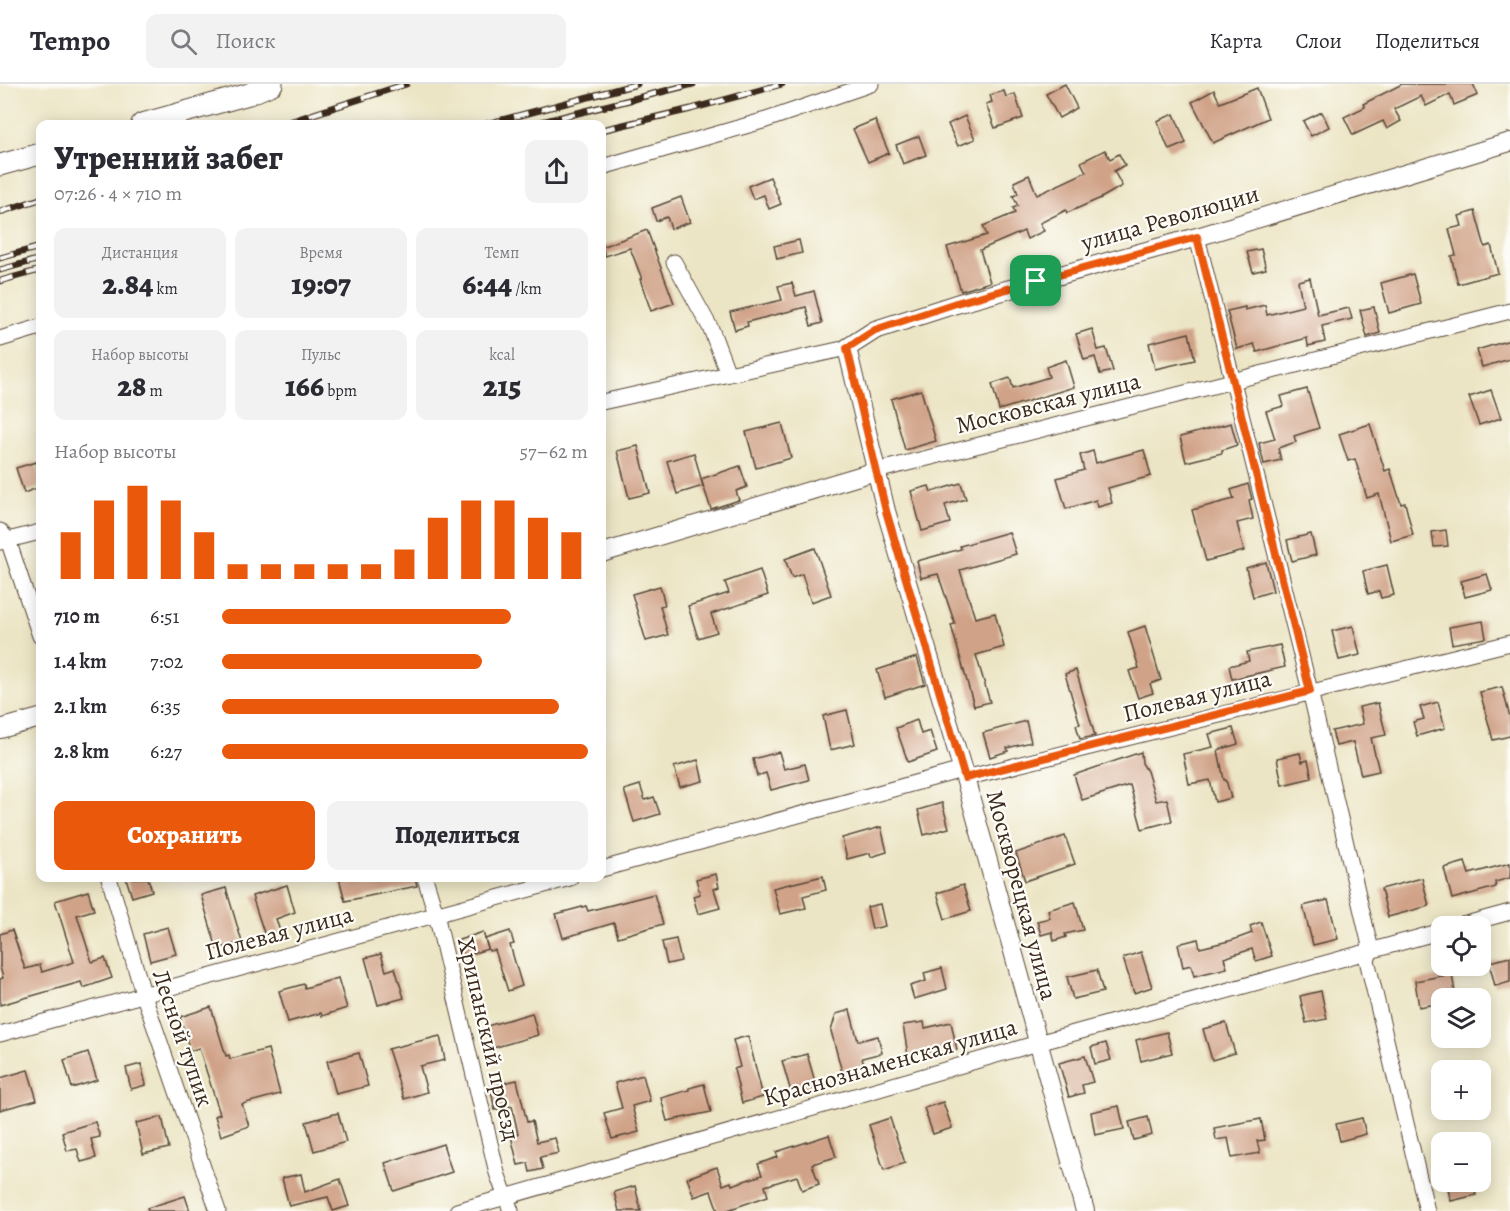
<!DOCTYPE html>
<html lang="ru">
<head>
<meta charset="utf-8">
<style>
	body { margin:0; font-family:Alegreya,serif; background:#f2f2f3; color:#2b2b33; height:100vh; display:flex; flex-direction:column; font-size:22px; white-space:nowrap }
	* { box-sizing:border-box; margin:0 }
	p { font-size:20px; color:#7c7c81 }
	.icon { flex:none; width:33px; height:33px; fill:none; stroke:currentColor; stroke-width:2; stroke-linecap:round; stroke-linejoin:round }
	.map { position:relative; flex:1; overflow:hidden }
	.panel { position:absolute; left:36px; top:36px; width:570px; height:762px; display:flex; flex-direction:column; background:#fff; border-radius:12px; box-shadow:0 3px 15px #0003 }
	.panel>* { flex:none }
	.controls { position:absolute; left:1431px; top:832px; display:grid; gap:12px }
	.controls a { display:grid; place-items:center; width:60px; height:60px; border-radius:12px; background:#fff; box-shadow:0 3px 15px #0003; font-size:30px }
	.pin { position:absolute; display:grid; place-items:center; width:51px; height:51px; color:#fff; margin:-26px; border-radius:12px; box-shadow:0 3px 9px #0006 }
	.round { display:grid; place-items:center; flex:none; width:63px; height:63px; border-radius:12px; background:#f2f2f3 }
	.summary { display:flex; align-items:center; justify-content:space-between; height:102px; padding:0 18px }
	h1 { font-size:33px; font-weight:800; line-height:45px }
	.figures { display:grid; grid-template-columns:repeat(3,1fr); gap:9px; height:102px; padding:6px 18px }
	.figures div { display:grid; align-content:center; border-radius:12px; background:#f2f2f3; text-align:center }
	.figures b { font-size:30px; font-weight:800 }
	.figures small { font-size:16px; font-weight:400 }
	.figures p { font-size:16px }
	.chart { height:168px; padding:12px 18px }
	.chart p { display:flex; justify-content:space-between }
	.chart svg { width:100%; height:108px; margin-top:6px; stroke:#ea580c; stroke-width:6 }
	.action { display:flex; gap:12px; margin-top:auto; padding:12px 18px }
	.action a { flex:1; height:69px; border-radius:12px; background:#ea580c; color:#fff; font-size:24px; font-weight:800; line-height:69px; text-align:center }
	.action a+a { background:#f2f2f3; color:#2b2b33 }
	ul { padding:0 18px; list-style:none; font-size:20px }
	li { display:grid; grid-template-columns:96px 72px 1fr; align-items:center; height:45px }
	li i { height:15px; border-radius:8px; background:#ea580c }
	header { display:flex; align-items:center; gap:36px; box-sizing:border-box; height:84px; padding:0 30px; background:#fff; border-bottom:2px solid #e1e1e2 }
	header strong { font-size:28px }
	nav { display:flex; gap:33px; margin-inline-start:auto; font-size:21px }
	.search { width:420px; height:54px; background:#f2f2f3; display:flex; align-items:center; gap:15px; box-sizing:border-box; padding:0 21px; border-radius:12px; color:#7c7c81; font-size:22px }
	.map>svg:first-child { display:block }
</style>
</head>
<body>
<header>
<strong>Tempo</strong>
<div class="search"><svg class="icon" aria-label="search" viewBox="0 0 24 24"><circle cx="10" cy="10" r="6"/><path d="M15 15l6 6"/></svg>Поиск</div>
<nav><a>Карта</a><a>Слои</a><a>Поделиться</a></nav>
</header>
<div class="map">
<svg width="1510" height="1127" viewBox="0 0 1510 1127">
	<rect width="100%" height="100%" fill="#fdfcf7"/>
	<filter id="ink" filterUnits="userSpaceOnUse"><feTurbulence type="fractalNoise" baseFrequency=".0167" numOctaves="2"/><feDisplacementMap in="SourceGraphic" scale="12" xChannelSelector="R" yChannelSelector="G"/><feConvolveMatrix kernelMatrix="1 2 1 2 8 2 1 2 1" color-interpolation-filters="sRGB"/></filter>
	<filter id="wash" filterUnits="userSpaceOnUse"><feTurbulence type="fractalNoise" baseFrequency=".008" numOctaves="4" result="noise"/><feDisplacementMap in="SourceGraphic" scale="24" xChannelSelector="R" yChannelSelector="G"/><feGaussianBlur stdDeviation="1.35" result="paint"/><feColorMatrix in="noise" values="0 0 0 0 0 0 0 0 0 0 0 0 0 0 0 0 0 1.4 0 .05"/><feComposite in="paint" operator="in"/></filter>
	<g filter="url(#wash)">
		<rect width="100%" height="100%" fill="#ece5c5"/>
		<g id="blocks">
			<g fill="#d0a287">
				<polygon points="1065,0 1077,24 1059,34 1046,10"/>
				<polygon points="1402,0 1473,0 1478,11 1454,21 1450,10 1426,22 1421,12 1394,25 1401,37 1387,45 1383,37 1353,51 1344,33 1365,23 1363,20"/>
				<polygon points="1257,4 1268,34 1213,59 1192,18 1214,6 1220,19"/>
				<polygon points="1004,7 1006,13 1015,10 1023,34 995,44 986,20 992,18 990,11"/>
				<polygon points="1322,28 1329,43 1311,52 1303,37"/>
				<polygon points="1174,30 1186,59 1169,66 1157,37"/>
				<polygon points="965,32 975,55 958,62 948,40"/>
				<polygon points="875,36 889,69 868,78 853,45"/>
				<polygon points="919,52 926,71 903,80 896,61"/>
				<polygon points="1105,66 1110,75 1119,70 1125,81 1114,87 1122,102 1101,114 1067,129 1066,126 1040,139 1044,147 1027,155 1024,147 980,166 990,198 961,207 947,163 987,151 983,142 1015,129 1013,124 1018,122 1013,112 1018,110 1014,98 1029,91 1037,111 1086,88 1081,78"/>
				<polygon points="770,93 781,120 769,125 764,111 753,115 748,102"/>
				<polygon points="681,113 690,138 671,145 667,133 656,137 652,124"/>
				<polygon points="1475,127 1485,163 1491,161 1498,189 1458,200 1451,172 1456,171 1449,145 1462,142 1459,132"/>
				<polygon points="647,146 674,219 651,227 640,195 642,195 630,164 605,172 602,163"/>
				<polygon points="799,156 802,169 777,175 774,162"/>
				<polygon points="1261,165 1266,185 1253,188 1247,168"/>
				<polygon points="1413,190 1421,220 1389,229 1381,199"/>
				<polygon points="1310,194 1318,231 1349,224 1352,235 1322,242 1325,258 1308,262 1307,254 1257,268 1254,260 1237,265 1227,227 1245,223 1245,226 1265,221 1267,231 1303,222 1298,197"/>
				<polygon points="792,199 796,212 814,207 822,239 811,242 806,223 747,238 748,242 735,246 730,228 782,216 778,202"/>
				<polygon points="1374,223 1380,249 1367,253 1360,226"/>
				<polygon points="1092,245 1098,266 1106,264 1113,287 1100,290 1095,273 1084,276 1076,250"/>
				<polygon points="1189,249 1195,276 1155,285 1149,259"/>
				<polygon points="1510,256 1510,275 1482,283 1477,266"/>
				<polygon points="1066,276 1074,303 999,326 992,300 1010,294 1013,304 1049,293 1046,283"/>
				<polygon points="1307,305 1319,344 1294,352 1296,358 1278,364 1281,376 1264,380 1259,359 1275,355 1266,327 1284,322 1281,312"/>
				<polygon points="921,306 936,357 905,366 891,315"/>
				<polygon points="1491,306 1501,334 1479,341 1469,313"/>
				<polygon points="782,339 791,374 756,384 746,348"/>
				<polygon points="1231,339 1237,361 1222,366 1222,369 1186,378 1180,353"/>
				<polygon points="1370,340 1385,387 1390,385 1401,420 1405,419 1413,451 1391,457 1379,410 1367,414 1355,375 1348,377 1339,350"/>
				<polygon points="638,362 650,409 629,414 617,367"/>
				<polygon points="1144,366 1151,392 1108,404 1112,419 1098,423 1096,416 1066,425 1057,394 1084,386 1080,371 1093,367 1096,379"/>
				<polygon points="694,369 703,402 677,410 667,377"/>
				<polygon points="36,378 40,394 40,403 24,409 16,384"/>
				<polygon points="740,382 747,403 736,407 739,416 711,425 701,395"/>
				<polygon points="961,399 966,415 945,421 950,439 922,447 911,407 929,402 931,408"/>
				<polygon points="1248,400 1252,415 1249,416 1253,435 1237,439 1244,467 1206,477 1192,426 1234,415 1231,406"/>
				<polygon points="1446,446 1448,462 1434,463 1432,448"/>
				<polygon points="1009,448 1016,470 960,486 975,534 995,529 1004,563 976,571 990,618 974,622 951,541 955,540 938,490 921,494 917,477 961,465 960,462"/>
				<polygon points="1311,450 1316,471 1292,477 1287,456"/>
				<polygon points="815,464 831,511 811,518 802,490 792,494 785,475"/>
				<polygon points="1266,478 1273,507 1253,513 1246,484"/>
				<polygon points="1387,481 1394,511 1381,514 1379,507 1368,510 1363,487"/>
				<polygon points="760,486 768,511 711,530 717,548 698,554 688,522 729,509 725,498"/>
				<polygon points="1487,490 1492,506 1465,513 1461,497"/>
				<polygon points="660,502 665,521 660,522 668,551 646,557 632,510"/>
				<polygon points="1483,537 1486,554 1452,560 1449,543"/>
				<polygon points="1145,542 1161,596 1150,600 1153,609 1138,614 1129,587 1139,584 1128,548"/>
				<polygon points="1353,542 1360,571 1339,576 1332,547"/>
				<polygon points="1280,561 1285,583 1232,595 1229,582 1249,577 1247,568"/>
				<polygon points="917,573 925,600 885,613 877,586"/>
				<polygon points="1076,586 1095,652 1080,655 1076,641 1080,640 1065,590"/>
				<polygon points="1502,603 1510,633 1510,652 1493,656 1480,608"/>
				<polygon points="1438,618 1445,644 1417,652 1413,638 1424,635 1420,623"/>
				<polygon points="1378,619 1386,651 1371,654 1379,687 1361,691 1353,658 1336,662 1332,647 1363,640 1359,623"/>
				<polygon points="847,626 855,660 830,666 823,632"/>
				<polygon points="917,636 921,650 930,647 937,668 908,678 896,644"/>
				<polygon points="1026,637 1031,658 1007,664 1008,667 990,673 983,649"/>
				<polygon points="1233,644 1238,660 1218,666 1224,696 1226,696 1231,714 1215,718 1210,696 1189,700 1183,670 1213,663 1209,650"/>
				<polygon points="779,668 784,685 805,680 809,696 771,706 766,689 757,692 753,675"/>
				<polygon points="1141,668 1142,679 1147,687 1156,717 1167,715 1172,737 1142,745 1130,701 1082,716 1074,691"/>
				<polygon points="1300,669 1302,678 1308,676 1312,694 1282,701 1277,674"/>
				<polygon points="698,676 703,697 680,703 674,683"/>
				<polygon points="640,701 645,716 654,713 660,730 634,738 624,706"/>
				<polygon points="942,719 949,744 924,751 918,726"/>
				<polygon points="881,743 887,768 871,773 870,769 847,775 842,754"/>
				<polygon points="1065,752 1075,780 1025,797 1016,769"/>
				<polygon points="1465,778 1469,790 1510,779 1510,794 1495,798 1496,803 1452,815 1444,784"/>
				<polygon points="716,790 719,803 714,805 720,824 698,830 693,812 700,810 696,795"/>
				<polygon points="823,792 826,806 803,812 806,824 780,830 773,804"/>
				<polygon points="126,794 148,794 152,807 132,813"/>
				<polygon points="339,794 415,794 417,802 345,817"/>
				<polygon points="1422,794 1429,822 1388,833 1381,805"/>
				<polygon points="287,801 295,828 276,835 280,847 265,852 252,812"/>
				<polygon points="963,801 971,827 945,835 937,809"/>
				<polygon points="226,804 242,858 217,865 201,811"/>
				<polygon points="88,807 94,826 77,831 92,878 105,874 112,894 83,904 81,898 0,921 0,895 3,894 0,883 0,850 12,846 25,885 40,881 42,888 74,878 55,817"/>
				<polygon points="654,810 663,840 618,853 614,839 563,854 556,830 586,822 588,827"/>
				<polygon points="1328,816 1338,855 1313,861 1303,822"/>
				<polygon points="1075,818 1083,846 1065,850 1066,853 1054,857 1052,848 1041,851 1037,837 1050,834 1048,826"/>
				<polygon points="880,820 885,842 872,845 867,823"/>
				<polygon points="1261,838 1272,872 1256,877 1252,865 1224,874 1227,884 1194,892 1191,881 1183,883 1178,860 1198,855 1200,864 1233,856 1252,849 1250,842"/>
				<polygon points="168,843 176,870 150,877 143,850"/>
				<polygon points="510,847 514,860 510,861 522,902 508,907 495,866 489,867 485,855"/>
				<polygon points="483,848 488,865 464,872 459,856"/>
				<polygon points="676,855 681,877 667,880 662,858"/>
				<polygon points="1141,868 1152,903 1134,909 1123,874"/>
				<polygon points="381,870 386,887 395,884 404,914 378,921 365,874"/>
				<polygon points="1510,873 1510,898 1495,902 1489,878"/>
				<polygon points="942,884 947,905 914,915 910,902 926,897 924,889"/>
				<polygon points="1097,886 1103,908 1073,915 1067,893"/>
				<polygon points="1452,890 1456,915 1442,915 1442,919 1419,923 1415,897"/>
				<polygon points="338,894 347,924 322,932 321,929 288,938 279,907 304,900 305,904"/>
				<polygon points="1321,907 1327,935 1306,939 1300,912"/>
				<polygon points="211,923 226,972 229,971 230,975 268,965 280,1010 242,1020 249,1042 221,1052 215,1032 220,1030 199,964 190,967 180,933"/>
				<polygon points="850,926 858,957 878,952 882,969 862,974 864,982 842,988 831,947 836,930"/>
				<polygon points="532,929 538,951 493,964 487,942"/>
				<polygon points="924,938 925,944 951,938 957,966 934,971 933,967 908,971 903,941"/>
				<polygon points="1226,939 1235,969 1212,976 1203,945"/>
				<polygon points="1167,948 1172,969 1141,977 1136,956"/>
				<polygon points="440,952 445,976 420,982 427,1008 404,1015 388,965"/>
				<polygon points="748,952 763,1013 742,1019 734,985 740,983 733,956"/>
				<polygon points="1106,959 1111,976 1095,980 1091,963"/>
				<polygon points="88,968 97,996 72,1004 64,976"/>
				<polygon points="359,969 368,1002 336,1010 327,977"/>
				<polygon points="807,970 816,1001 791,1008 782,977"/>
				<polygon points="1085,972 1093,998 1082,1001 1084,1009 1069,1013 1059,979"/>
				<polygon points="141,980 146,1001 131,1005 126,984"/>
				<polygon points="28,986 37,1016 0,1026 0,994"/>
				<polygon points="643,991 650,1017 632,1022 639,1048 612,1055 604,1029 622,1024 615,999"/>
				<polygon points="517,996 527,1038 532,1037 537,1058 555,1054 559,1069 540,1073 543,1085 530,1088 528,1079 518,1081 511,1052 518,1050 512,1022 495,1026 490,1002"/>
				<polygon points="704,1000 711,1028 667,1037 661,1014 689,1006 689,1004"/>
				<polygon points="943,1018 952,1044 933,1050 924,1024"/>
				<polygon points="1119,1022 1124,1045 1095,1051 1091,1028"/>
				<polygon points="338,1029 346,1058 314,1067 306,1038"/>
				<polygon points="162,1033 169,1064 143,1070 136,1039"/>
				<polygon points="1148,1033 1152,1051 1134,1056 1129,1038"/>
				<polygon points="890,1034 905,1079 884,1086 869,1041"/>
				<polygon points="1362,1034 1366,1050 1340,1057 1336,1040"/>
				<polygon points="1261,1035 1265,1056 1257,1057 1260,1069 1232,1074 1228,1054 1216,1056 1214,1044"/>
				<polygon points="95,1038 100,1053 91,1055 96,1074 81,1078 77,1065 67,1067 62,1048"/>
				<polygon points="829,1051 836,1073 812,1080 819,1100 802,1106 797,1092 765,1102 768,1112 725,1127 718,1127 711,1107 694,1113 687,1094 717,1083 723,1101 731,1098 732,1101 762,1091 758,1080 778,1073 776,1068"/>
				<polygon points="443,1060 452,1088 394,1107 385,1079"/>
				<polygon points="301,1090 305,1108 340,1095 349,1122 333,1127 328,1113 289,1122 282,1094"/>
				<polygon points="1446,1098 1472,1098 1476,1111 1451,1117"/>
				<polygon points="635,1102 641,1127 619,1127 614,1108"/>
				<polygon points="185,1112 190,1127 148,1127 147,1124"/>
			</g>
		</g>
	</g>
	<g filter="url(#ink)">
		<use href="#blocks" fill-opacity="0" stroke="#564637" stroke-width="1.5"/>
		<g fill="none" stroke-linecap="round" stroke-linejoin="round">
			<g stroke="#564637" stroke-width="17">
				<g id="minor">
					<polyline points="602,83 766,36 871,0"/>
					<polyline points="1197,153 1310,607 1371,866 1367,876 1427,1127"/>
					<polyline points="674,178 711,245 728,290"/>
					<polyline points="0,255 40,243"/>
					<polyline points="602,318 847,264"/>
					<polyline points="876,387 1510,227"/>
					<polyline points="0,447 8,456 40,552"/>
					<polyline points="0,458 40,448"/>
					<polyline points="965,694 1510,559"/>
					<polyline points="602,785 962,686"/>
					<polyline points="109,794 143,909 218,1127"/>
					<polyline points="425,794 436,830 497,1089 511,1127"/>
					<polyline points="1455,843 1510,828"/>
					<polyline points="0,950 570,794"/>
					<polyline points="457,1127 1038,959 1442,847"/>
				</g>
			</g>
			<g stroke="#564637" stroke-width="20">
				<g id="tertiary">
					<polyline points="602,469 876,387"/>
					<polyline points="0,645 40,634"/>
					<polyline points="1085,1127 965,694 886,427 847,264 875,246 956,220 1197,153 1510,58"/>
				</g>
			</g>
			<g stroke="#564637" stroke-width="23">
				<g id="secondary">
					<polyline points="142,40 249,10 272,0"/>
					<polyline points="0,81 40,70"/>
				</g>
			</g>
			<use href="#minor" stroke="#fff" stroke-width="15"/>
			<use href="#tertiary" stroke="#fff" stroke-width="18"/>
			<use href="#secondary" stroke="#fff" stroke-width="21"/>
			<g stroke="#3b2a1e" stroke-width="7">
				<g id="rail">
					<polyline points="283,40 406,0"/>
					<polyline points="487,40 637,0"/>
					<polyline points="534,40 693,0"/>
					<polyline points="602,46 691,25 782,0"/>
					<polyline points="0,128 40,115"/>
					<polyline points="0,174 40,163"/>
					<polyline points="0,186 40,175"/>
					<polyline points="0,197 40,186"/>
				</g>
			</g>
			<use href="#rail" stroke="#fdfcf7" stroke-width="4.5" stroke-dasharray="14" stroke-linecap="butt"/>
		</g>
	</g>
	<g fill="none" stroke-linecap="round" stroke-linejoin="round" filter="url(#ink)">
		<g stroke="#fff" stroke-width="12">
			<polygon id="route" points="1197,153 1310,607 965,694 886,427 847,264 875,246 956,219"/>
		</g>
		<use href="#route" stroke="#ea580c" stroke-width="8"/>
	</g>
	<g text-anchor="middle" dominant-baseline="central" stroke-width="4.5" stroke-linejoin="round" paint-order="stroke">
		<g font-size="24" fill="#3b2a1e" stroke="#fdfcf7">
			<text transform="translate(1170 134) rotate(-16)">улица Революции</text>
			<text transform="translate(1048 319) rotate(-14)">Московская улица</text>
			<text transform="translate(1197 612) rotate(-14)">Полевая улица</text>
			<text transform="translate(1022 811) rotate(75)">Москворецкая улица</text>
			<text transform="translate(279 849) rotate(-15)">Полевая улица</text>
			<text transform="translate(183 954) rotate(71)">Лесной тупик</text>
			<text transform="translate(489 955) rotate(77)">Хрипанский проезд</text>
			<text transform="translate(890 978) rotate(-16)">Краснознаменская улица</text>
		</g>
	</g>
</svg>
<div class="controls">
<a><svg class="icon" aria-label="locate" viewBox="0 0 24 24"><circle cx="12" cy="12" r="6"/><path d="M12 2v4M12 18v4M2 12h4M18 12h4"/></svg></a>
<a><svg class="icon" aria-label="layers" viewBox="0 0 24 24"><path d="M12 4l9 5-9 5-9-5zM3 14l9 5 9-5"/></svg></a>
<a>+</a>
<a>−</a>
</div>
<div class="pin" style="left:1036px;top:197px;background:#1e9e55"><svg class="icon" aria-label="arrive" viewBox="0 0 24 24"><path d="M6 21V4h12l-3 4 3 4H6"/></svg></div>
<section class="panel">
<div class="summary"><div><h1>Утренний забег</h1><p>07:26 · 4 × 710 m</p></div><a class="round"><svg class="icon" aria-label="share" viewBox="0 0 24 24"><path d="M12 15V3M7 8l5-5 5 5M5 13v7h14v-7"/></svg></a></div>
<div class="figures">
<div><p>Дистанция</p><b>2.84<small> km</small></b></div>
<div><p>Время</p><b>19:07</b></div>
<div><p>Темп</p><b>6:44<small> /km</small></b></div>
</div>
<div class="figures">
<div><p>Набор высоты</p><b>28<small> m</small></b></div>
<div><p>Пульс</p><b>166<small> bpm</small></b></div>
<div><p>kcal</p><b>215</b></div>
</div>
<div class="chart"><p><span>Набор высоты</span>57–62 m</p>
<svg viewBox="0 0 160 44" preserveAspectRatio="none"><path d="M5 44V25M15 44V12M25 44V6M35 44V12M45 44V25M55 44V38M65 44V38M75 44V38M85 44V38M95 44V38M105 44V32M115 44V19M125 44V12M135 44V12M145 44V19M155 44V25"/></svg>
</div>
<ul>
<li><b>710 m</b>6:51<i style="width:79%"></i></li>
<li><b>1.4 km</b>7:02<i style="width:71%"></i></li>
<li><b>2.1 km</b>6:35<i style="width:92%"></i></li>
<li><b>2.8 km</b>6:27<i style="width:100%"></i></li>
</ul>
<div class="action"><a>Сохранить</a><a>Поделиться</a></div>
</section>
</div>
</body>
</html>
